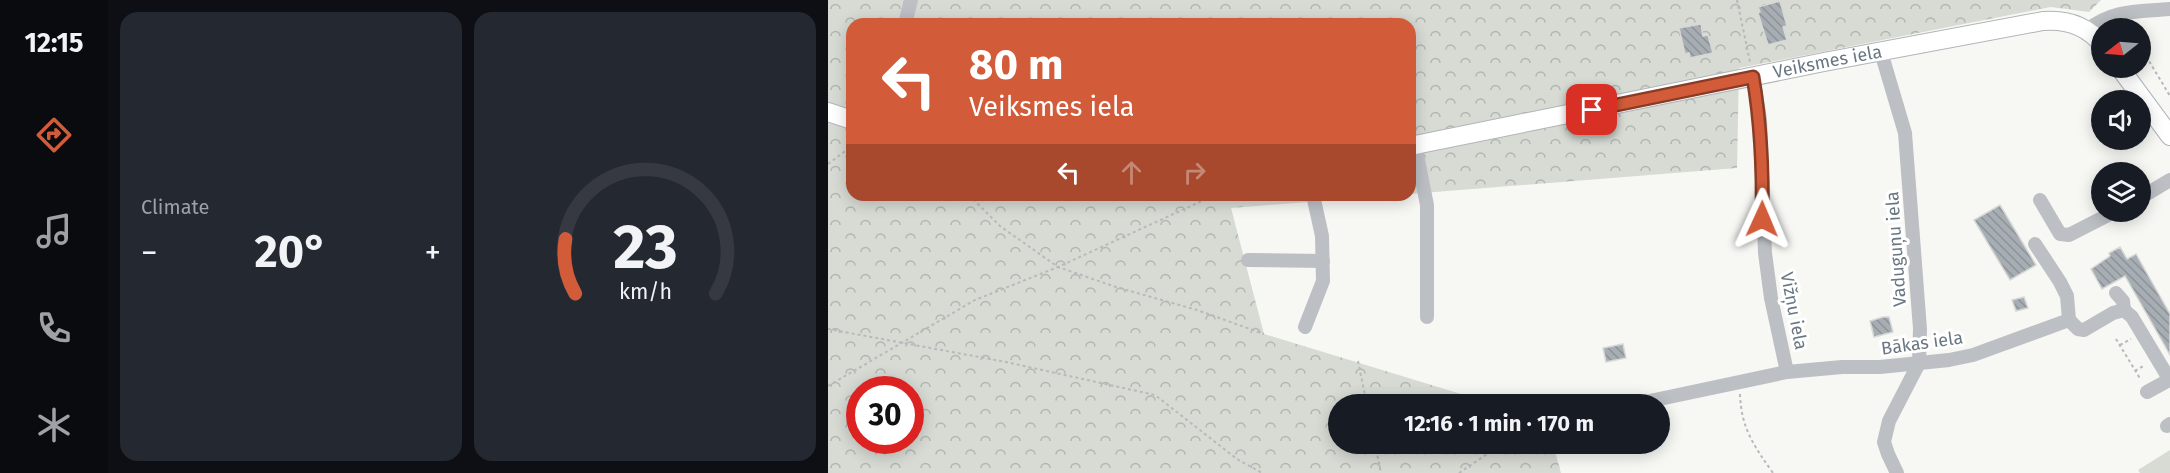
<!DOCTYPE html>
<meta charset="utf-8">
<style>
:root{--surface:#171b24;--page:#242831;--text:#f1f3f6;--muted:#9ea1a6;--line:#363941;--accent:#d25c39}
body{margin:0;font-family:"Fira Sans",sans-serif;background:var(--page);color:var(--text);height:100vh;display:flex;flex-direction:column;font-size:22px;white-space:nowrap}
*{box-sizing:border-box;margin:0}
p{font-size:20px;color:var(--muted)}
.icon{flex:none;width:33px;height:33px;fill:none;stroke:currentColor;stroke-width:2;stroke-linecap:round;stroke-linejoin:round}
.map{position:relative;flex:1;overflow:hidden}
.side{display:flex;flex-direction:column;gap:12px;padding:12px;background:#0d0f14;width:720px}
.side>*{flex:none}
.guide{position:absolute;left:18px;top:18px;width:570px;height:183px;border-radius:18px;box-shadow:0 3px 15px #0003;background:#d25c39;color:#fff;overflow:hidden}
.needle{width:39px;rotate:253deg}
.fabs{position:absolute;left:1263px;top:18px;display:grid;gap:12px}
.fabs a{display:grid;place-items:center;width:60px;height:60px;border-radius:50%;background:var(--surface);box-shadow:0 3px 15px #0003;font-size:30px}
.speed{position:absolute;left:18px;top:376px;display:flex;gap:12px;font-size:30px;font-weight:700;text-align:center}
.speed>*{display:grid;place-content:center;width:78px;height:78px;border-radius:50%;background:var(--surface);box-shadow:0 3px 15px #0003;line-height:1}
.speed .limit{border:9px solid #d22;background:#fff;color:#111}
.pin{position:absolute;display:grid;place-items:center;width:51px;height:51px;color:#fff;margin:-26px;border-radius:12px;box-shadow:0 3px 9px #0006}
.me{position:absolute;width:66px;margin:-33px;rotate:1deg;stroke-linejoin:round;filter:drop-shadow(0 0 4px #0008)}
.turn{display:flex;align-items:center;gap:21px;height:126px;padding:0 24px;font-size:27px}
.turn .icon{width:78px;height:78px;stroke-width:2.5}
.turn b{display:block;font-size:42px;line-height:51px}
.lanes{display:flex;align-items:center;height:57px;padding:0 24px;background:#0003;justify-content:center;gap:30px;direction:ltr}
.lanes .off{opacity:.35}
.big{font-size:45px;font-weight:700;line-height:1.1}
.side .card{flex:1;display:flex;flex-direction:column;justify-content:center;gap:9px;min-width:0;padding:0 21px;border-radius:18px;background:var(--page)}
.side .dial{align-items:center;gap:0}
.dial svg{height:156px;overflow:visible;fill:none;stroke:var(--line);stroke-width:7;stroke-linecap:round;text-anchor:middle}
.dial text{fill:var(--text);stroke:none}
.heat{display:flex;justify-content:space-between;align-items:center;font-size:33px;direction:ltr}
.side .tiles{flex:1;display:grid;gap:12px;grid-template-columns:repeat(2,1fr)}
.trip{position:absolute;left:500px;top:394px;width:342px;height:60px;border-radius:30px;background:var(--surface);box-shadow:0 3px 15px #0003;font-weight:700;line-height:60px;text-align:center}
main{display:flex;flex:1;min-height:0}
.menu{display:flex;flex-direction:column;width:108px;justify-content:space-around;align-items:center;background:#090b0e;color:var(--muted)}
.menu .icon{width:42px;height:42px}
.menu .selected{color:var(--accent)}
.menu b{font-size:27px;color:var(--text)}
.map>svg:first-child{display:block}
</style>
<main>
<nav class="menu">
<b>12:15</b>
<svg class="icon selected" aria-label="directions" viewBox="0 0 24 24"><path d="M12 3l9 9-9 9-9-9zM9 14v-3h6M13 9l2 2-2 2"/></svg>
<svg class="icon" aria-label="music" viewBox="0 0 24 24"><path d="M9 18V5l10-2v13"/><circle cx="6" cy="18" r="3"/><circle cx="16" cy="16" r="3"/></svg>
<svg class="icon" aria-label="phone" viewBox="0 0 24 24"><path d="M5 4h4l2 5-3 2q2 4 5 5l2-3 5 2v4C11 20 4 13 5 4z"/></svg>
<svg class="icon" aria-label="climate" viewBox="0 0 24 24"><path d="M12 3v18M4 7l16 10M4 17L20 7"/></svg>
</nav>
<section class="side">
<div class="tiles">
<div class="card"><p>Climate</p>
<div class="heat"><a>−</a><b class="big">20°</b><a>+</a></div>
</div>
<div class="card dial"><svg viewBox="0 0 100 80">
<path d="M14 69A42 42 0 1 1 86 69"/>
<path d="M14 69A42 42 0 0 1 9 41" stroke="#d25c39"/>
<text x="50" y="56" font-size="32" font-weight="700">23</text>
<text x="50" y="72" font-size="11">km/h</text>
</svg></div>
</div>
</section>
<div class="map">
<svg width="1342" height="473" viewBox="0 0 1342 473">
<defs>
<pattern id="forest-crowns" width="20" height="18" patternUnits="userSpaceOnUse" patternTransform="scale(1.5)"><rect width="20" height="18" fill="#d7dbd4"/><path d="M2 6a3 3 0 1 1 6 0M12 15a3 3 0 1 1 6 0" fill="none" stroke="#b2b6b1"/></pattern>
<pattern id="building-back-hatch" width="6" height="6" patternUnits="userSpaceOnUse" patternTransform="scale(1.5)"><rect width="6" height="6" fill="#a7aeb3"/><path d="M-1 5l2 2M0 0l6 6M5-1l2 2" fill="none" stroke="#8c9297"/></pattern>
</defs>
<rect width="100%" height="100%" fill="#f7f7f4"/>
<!-- grass -->
<polygon fill="#d7dbd4" points="1342,450 1342,473 1312,473 1310,470"/>
<!-- forest -->
<path fill="url(#forest-crowns)" fill-rule="evenodd" d="M0 0H1273L1261 12 1223 7 911 68 909 168 582 194V24H24V195H571L403 208 436 334 669 405H510V444H725L733 473H0ZM32 390H82V441H32Z"/>
<!-- building -->
<g fill="url(#building-back-hatch)" stroke="#d8d8d7" stroke-width="1.5">
<polygon points="952,1 959,26 955,27 959,40 940,45 930,13 932,12 930,7"/>
<polygon points="873,24 875,36 880,35 885,53 862,58 861,53 857,54 851,28"/>
<polygon points="1172,205 1208,265 1182,280 1146,220"/>
<polygon points="1292,247 1299,259 1308,254 1342,314 1342,355 1297,276 1274,289 1263,269 1282,256 1281,253"/>
<polygon points="1196,297 1200,308 1188,311 1184,300"/>
<polygon points="1055,317 1061,317 1065,332 1046,337 1042,321"/>
<polygon points="795,344 798,358 778,362 775,348"/>
</g>
<g fill="none" stroke-linecap="round" stroke-linejoin="round">
<!-- major casing -->
<g stroke="#b0b5b8" stroke-width="20">
<g id="major">
<polyline points="1292,68 1342,136"/>
<polyline points="0,112 24,120"/>
<path id="s1" d="M582 146 996 62 1215 21C1238 19 1258 25 1274 44"/>
</g>
</g>
<!-- path -->
<g stroke="#b7babc" stroke-width="2" stroke-dasharray="3 3" stroke-linecap="butt">
<polyline points="909,0 922,62"/>
<polyline points="1312,46 1342,96"/>
<polyline points="0,164 24,146"/>
<polyline points="141,195 172,226 230,267 288,287 369,310 436,334"/>
<polyline points="0,329 178,362 327,395 409,459 434,473"/>
<polyline points="1288,339 1313,380"/>
<polyline points="1292,345 1303,339"/>
<polyline points="530,361 539,405"/>
<polyline points="1307,371 1317,365"/>
<polyline points="0,386 147,300 230,267 387,195"/>
<path d="M912 394C913 428 926 446 945 473"/>
<polyline points="547,444 553,473"/>
<polyline points="631,473 674,444"/>
</g>
<!-- minor -->
<g stroke="#bcc0c4" stroke-width="14">
<polyline points="77,24 83,0"/>
<path d="M1259 30C1286 9 1309 12 1342 9"/>
<polyline points="1053,52 1077,133 1092,329 1091,363 1061,421 1056,442 1060,454 1069,473"/>
<polyline points="925,77 932,119 937,253 943,298 959,372"/>
<polyline points="587,145 599,205 599,317"/>
<polyline points="1312,198 1342,180"/>
<polyline points="1212,200 1232,234 1241,235 1286,212"/>
<polyline points="1207,244 1232,282 1239,296 1241,320"/>
<polyline points="420,260 495,261"/>
<polyline points="1288,293 1295,301 1296,310"/>
<polyline points="477,327 495,281 494,236 485,195"/>
<polyline points="1319,392 1341,380"/>
<polyline points="803,405 959,372 1014,367 1052,367 1121,360 1145,355 1241,320 1250,329 1256,330 1285,313 1296,310 1304,317 1340,377 1342,376"/>
<polyline points="1339,426 1342,424"/>
</g>
<!-- major -->
<use href="#major" stroke="#fff" stroke-width="18"/>
</g>
<g fill="none" stroke-linecap="round" stroke-linejoin="round">
<!-- route casing -->
<g stroke="#883c25" stroke-width="15">
<path id="route" d="M764 110 925 77C933 124 935 171 934 219"/>
</g>
<!-- route -->
<use href="#route" stroke="#d25c39" stroke-width="10"/>
</g>
<g text-anchor="middle" stroke-width="6" stroke-linejoin="round" paint-order="stroke">
<!-- street labels -->
<g font-size="18" fill="#697782" stroke="#fff">
<text dy="6" stroke="none"><textPath href="#s1" startOffset="426">Veiksmes iela</textPath></text>
<text transform="translate(1068 249) rotate(-94)" y="6">Vaduguņu iela</text>
<text transform="translate(966 311) rotate(79)" y="6">Vižņu iela</text>
<text transform="translate(1094 343) rotate(-8)" y="6">Bākas iela</text>
</g>
</g>
</svg>
<div class="fabs">
<a><svg class="needle" viewBox="-14 -14 28 28"><path d="M0-13l5 13h-10z" fill="#e53935"/><path d="M0 13l5-13h-10z" fill="#9ea1a6"/></svg></a>
<a><svg class="icon" aria-label="sound" viewBox="0 0 24 24"><path d="M4 9h4l5-4v14l-5-4H4zM17 9q2 3 0 6"/></svg></a>
<a><svg class="icon" aria-label="layers" viewBox="0 0 24 24"><path d="M12 4l9 5-9 5-9-5zM3 14l9 5 9-5"/></svg></a>
</div>
<div class="speed"><div class="limit">30</div></div>
<div class="pin" style="left:764px;top:110px;background:#d93025"><svg class="icon" aria-label="arrive" viewBox="0 0 24 24"><path d="M6 21V4h12l-3 4 3 4H6"/></svg></div>
<svg class="me" style="left:934px;top:219px" viewBox="-20 -20 40 40"><path d="M0-17L14 15 0 8-14 15z" fill="#d25c39" stroke="#fff" stroke-width="4"/></svg>
<div class="trip">12:16 · 1 min · 170 m</div>
<div class="guide">
<div class="turn"><svg class="icon" aria-label="left" viewBox="0 0 24 24"><path d="M17 20v-9H6M10 6l-5 5 5 5"/></svg><div><b>80 m</b>Veiksmes iela</div></div>
<div class="lanes"><svg class="icon" aria-label="left" viewBox="0 0 24 24"><path d="M17 20v-9H6M10 6l-5 5 5 5"/></svg><svg class="icon off" aria-label="ahead" viewBox="0 0 24 24"><path d="M12 20V5M6 11l6-6 6 6"/></svg><svg class="icon off" aria-label="right" viewBox="0 0 24 24"><path d="M7 20v-9h11M14 6l5 5-5 5"/></svg></div>
</div>
</div>
</main>
